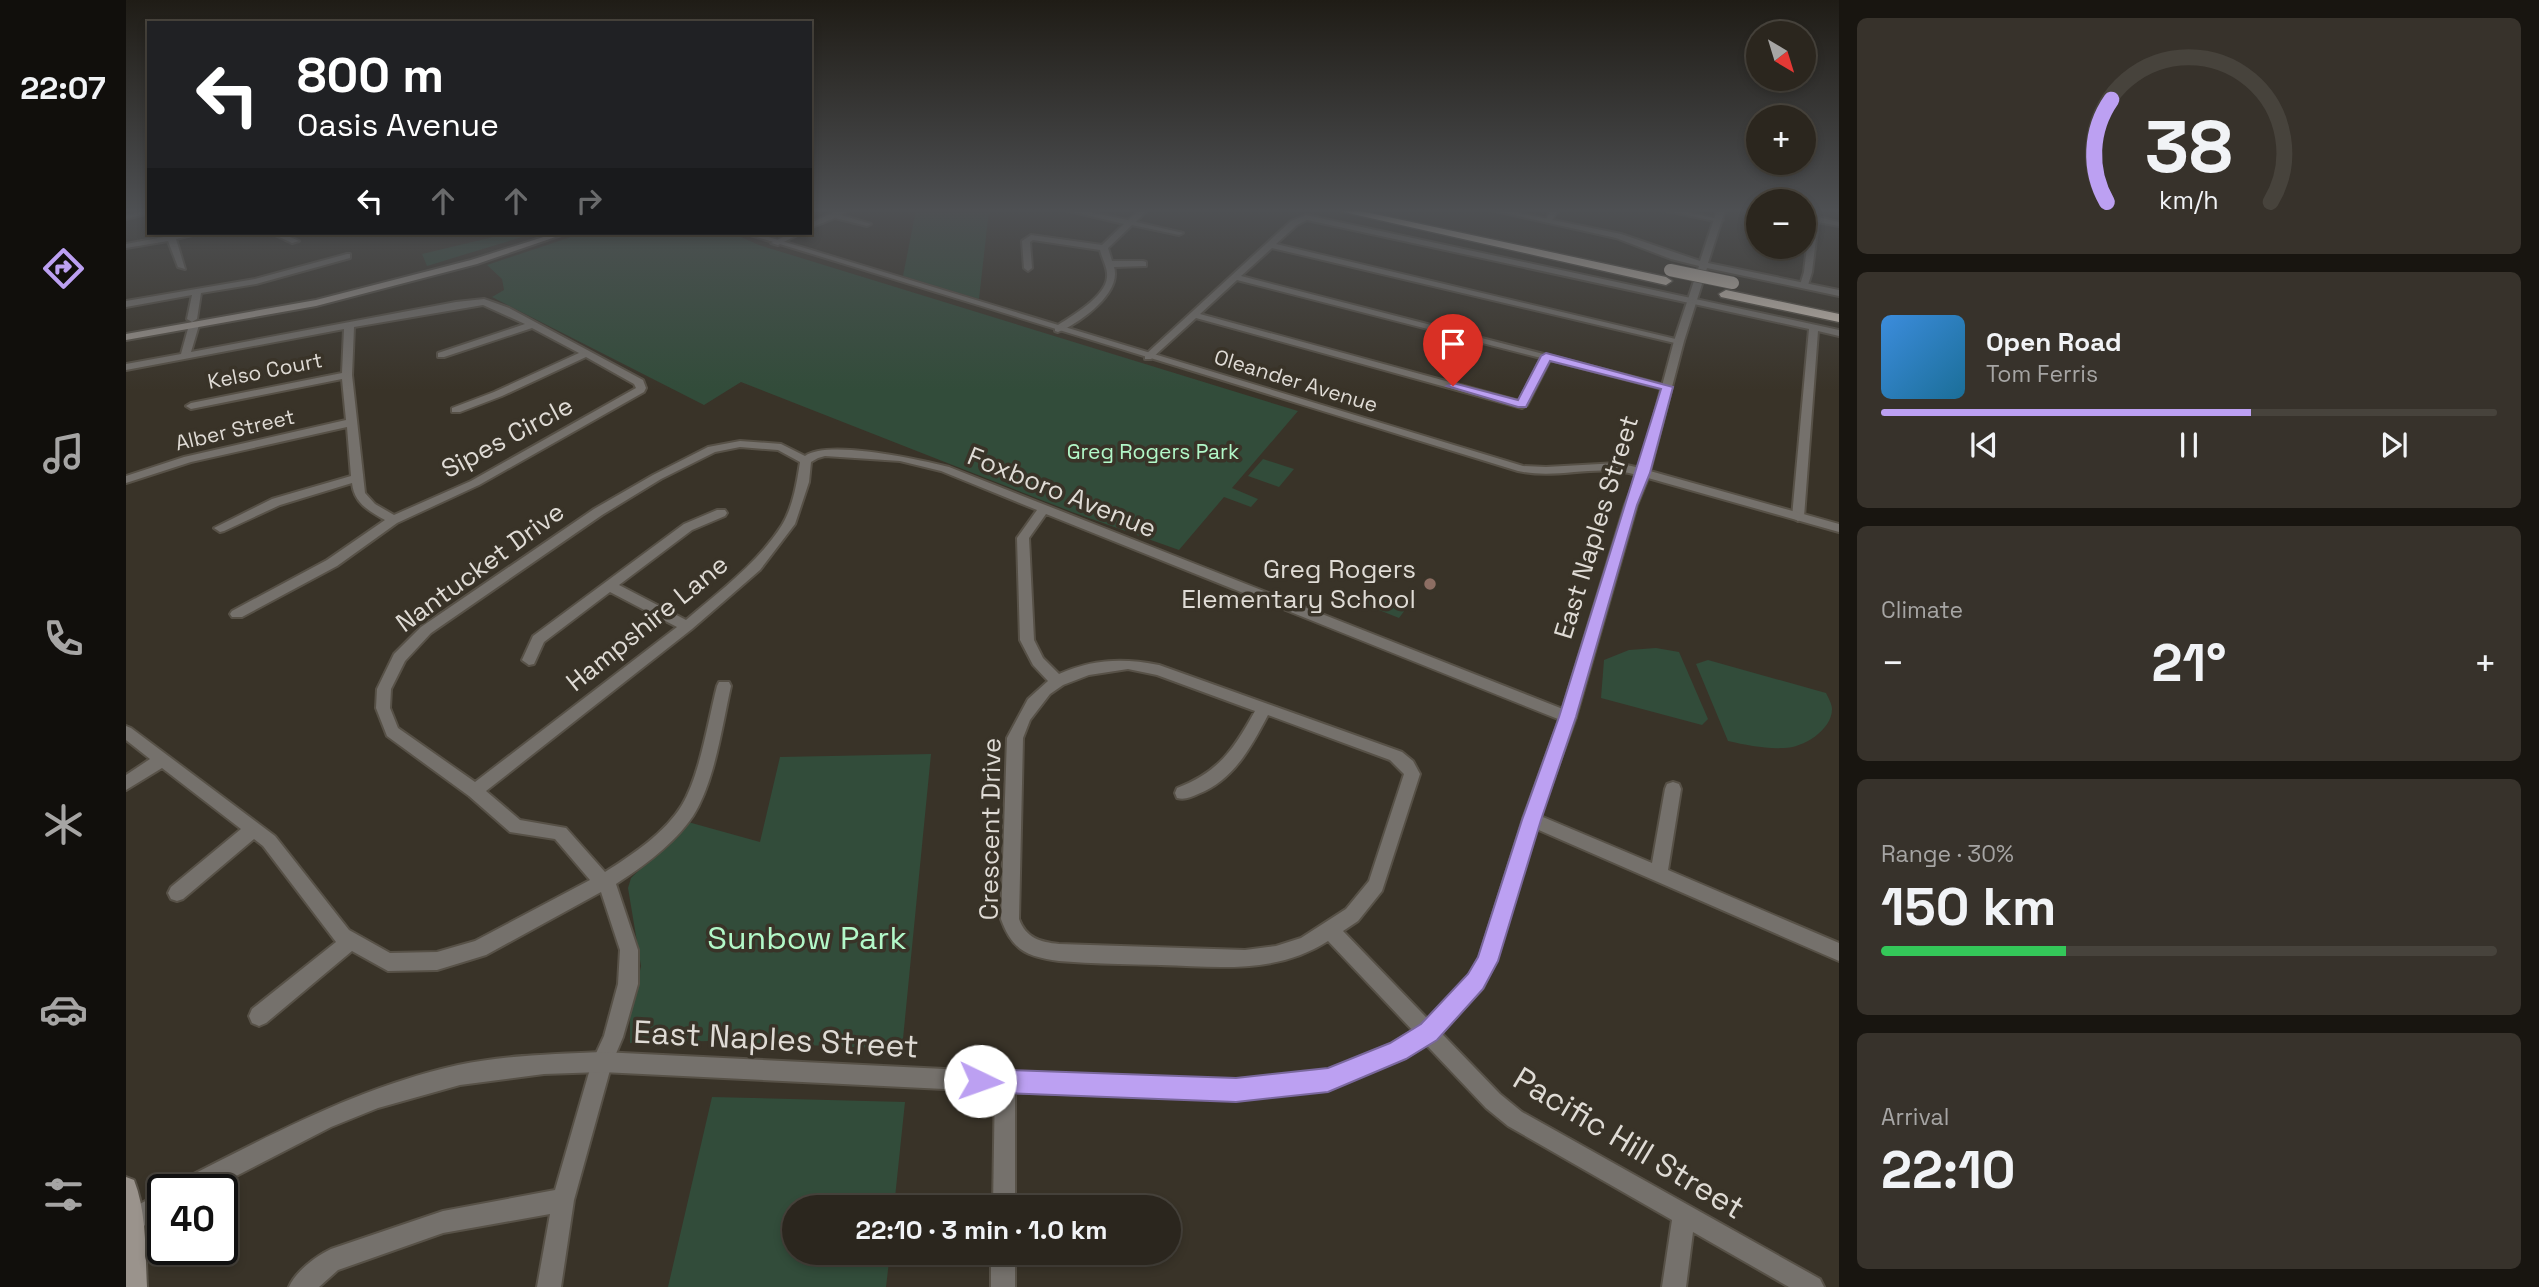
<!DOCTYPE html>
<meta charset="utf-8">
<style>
:root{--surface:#2b261e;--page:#37322b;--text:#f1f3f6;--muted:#a6a5a4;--line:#47433c;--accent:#bca0f2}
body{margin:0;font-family:"Space Grotesk",sans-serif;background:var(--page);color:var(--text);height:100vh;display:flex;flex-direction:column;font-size:26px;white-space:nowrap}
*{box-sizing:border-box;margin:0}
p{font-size:23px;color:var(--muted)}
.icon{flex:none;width:38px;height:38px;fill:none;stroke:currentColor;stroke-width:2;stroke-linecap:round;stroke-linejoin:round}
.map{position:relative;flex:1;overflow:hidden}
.panel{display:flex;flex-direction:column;gap:18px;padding:18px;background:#181510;width:700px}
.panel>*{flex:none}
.guide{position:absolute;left:21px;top:21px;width:665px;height:214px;border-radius:0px;box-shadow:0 4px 10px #0003,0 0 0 2px var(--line);background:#202124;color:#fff;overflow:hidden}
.needle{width:46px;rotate:142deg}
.buttons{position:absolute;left:1620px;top:21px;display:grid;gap:14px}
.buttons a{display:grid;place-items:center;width:70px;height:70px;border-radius:50%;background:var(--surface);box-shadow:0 4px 10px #0003,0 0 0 2px var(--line);font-size:35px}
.speed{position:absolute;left:21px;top:1174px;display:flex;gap:14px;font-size:35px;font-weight:700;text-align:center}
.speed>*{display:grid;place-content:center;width:91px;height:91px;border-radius:50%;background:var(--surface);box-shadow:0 4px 10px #0003,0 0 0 2px var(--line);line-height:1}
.speed .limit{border:4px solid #111;border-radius:10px;background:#fff;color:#111}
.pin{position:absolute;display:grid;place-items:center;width:60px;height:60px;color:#fff;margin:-72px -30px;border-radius:50% 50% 50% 0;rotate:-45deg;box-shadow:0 0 7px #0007}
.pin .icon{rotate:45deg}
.me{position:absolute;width:77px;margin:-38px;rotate:93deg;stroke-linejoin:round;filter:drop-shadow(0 0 5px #0008)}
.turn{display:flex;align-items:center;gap:24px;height:147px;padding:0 35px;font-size:32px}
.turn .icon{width:91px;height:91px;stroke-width:2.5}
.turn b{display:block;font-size:49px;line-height:60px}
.lanes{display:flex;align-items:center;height:66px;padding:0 35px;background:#0003;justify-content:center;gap:35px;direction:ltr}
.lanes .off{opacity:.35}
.big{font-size:52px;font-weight:700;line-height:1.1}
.panel .card{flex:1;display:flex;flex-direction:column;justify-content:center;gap:10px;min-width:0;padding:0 24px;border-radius:10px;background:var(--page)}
.panel .dial{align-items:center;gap:0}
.dial svg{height:182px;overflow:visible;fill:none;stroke:var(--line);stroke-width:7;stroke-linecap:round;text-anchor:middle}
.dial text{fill:var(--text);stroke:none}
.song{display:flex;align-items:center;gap:21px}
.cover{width:84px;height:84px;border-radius:10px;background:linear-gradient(135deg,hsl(210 70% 55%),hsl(200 70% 35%))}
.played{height:7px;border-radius:4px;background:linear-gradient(90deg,var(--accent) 60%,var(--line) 60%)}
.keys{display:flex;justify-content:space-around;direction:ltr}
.heat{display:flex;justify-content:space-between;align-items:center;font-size:38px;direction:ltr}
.charge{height:10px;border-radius:5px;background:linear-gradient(90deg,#34c759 30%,var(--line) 0)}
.trip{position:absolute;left:656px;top:1195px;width:399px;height:70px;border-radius:35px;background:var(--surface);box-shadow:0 4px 10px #0003,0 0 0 2px var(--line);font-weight:700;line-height:70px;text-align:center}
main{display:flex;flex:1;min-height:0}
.tab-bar{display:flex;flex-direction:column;width:126px;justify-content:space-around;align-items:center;background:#110f0c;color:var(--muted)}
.tab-bar .icon{width:49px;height:49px}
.tab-bar .on{color:var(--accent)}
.tab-bar b{font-size:32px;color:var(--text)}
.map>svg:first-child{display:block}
</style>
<main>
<nav class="tab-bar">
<b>22:07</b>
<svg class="icon on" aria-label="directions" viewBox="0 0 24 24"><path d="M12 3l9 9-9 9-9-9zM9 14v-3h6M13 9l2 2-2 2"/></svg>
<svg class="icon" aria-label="music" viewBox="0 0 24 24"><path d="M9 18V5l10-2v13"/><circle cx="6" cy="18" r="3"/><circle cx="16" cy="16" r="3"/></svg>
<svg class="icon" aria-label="phone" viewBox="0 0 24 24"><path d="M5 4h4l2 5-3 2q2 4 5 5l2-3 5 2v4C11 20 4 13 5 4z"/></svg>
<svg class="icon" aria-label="climate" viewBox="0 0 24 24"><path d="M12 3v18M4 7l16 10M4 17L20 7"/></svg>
<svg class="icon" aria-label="car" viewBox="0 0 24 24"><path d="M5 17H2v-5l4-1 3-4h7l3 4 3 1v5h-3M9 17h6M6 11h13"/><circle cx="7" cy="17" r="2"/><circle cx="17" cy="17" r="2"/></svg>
<svg class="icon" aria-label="filters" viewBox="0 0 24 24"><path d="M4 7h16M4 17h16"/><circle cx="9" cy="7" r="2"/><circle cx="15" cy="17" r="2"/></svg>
</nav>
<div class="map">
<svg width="1713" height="1287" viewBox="0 0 1713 1287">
<rect width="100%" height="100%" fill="#393328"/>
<!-- green -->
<g fill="#324c3a">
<polygon points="790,210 863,210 853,299 777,276"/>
<polygon points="384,233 409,233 301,266 296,254"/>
<polygon points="457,233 606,233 633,245 1172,411 1106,488 1132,499 1125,507 1098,497 1053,550 946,512 615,382 578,405 366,297 378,290 376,279 361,265"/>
<polygon points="1137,459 1168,469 1153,487 1122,476"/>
<polygon points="1247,593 1282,606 1273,618 1243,606 1241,604"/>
<polygon points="1530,648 1553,652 1582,719 1576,725 1475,698 1478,660 1503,650"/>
<path d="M1582 660 1700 693C1702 697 1706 704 1706 709 1706 730 1677 748 1658 748 1639 749 1620 745 1602 741L1570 664Z"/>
<polygon points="805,754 776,1049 583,1041 504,1043 504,1017 515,966 502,888 505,878 562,822 634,842 654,757"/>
<polygon points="586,1097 779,1102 768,1207 668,1208 668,1253 764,1253 760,1287 542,1287"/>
</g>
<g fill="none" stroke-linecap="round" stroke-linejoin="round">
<!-- minor casing -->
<g stroke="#575147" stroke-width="4">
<g id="minor">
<polygon points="23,210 23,213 0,219 0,215"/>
<polygon points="713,210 723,210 715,215 745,224 741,226 709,218 684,228 684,223"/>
<path d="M939 210H953L1002 220 1013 210H1021L1010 222 1057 233 1053 235 1006 225 982 248 986 261H1017L1020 262V266L988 267C996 293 954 323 932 332L929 331V327C944 317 980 297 981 277 982 268 976 259 974 250L907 240 904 242 906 268 902 271 898 268 896 241 905 235 976 245 998 224Z"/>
<polygon points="1424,210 1432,210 1425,222 1419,222"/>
<polygon points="1537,210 1552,210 1597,220 1593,222"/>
<polygon points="1685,210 1693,210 1692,217 1713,222 1713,226 1692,222 1686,272 1682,285 1678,288 1674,285 1678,272 1684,220 1678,219 1678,215 1685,216"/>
<path d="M1180 215 1713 330V336L1692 331 1678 517 1672 521 1666 517 1683 329 1181 220 1171 225 1150 244 1558 341 1553 344 1146 248 1115 276 1546 387 1541 390 1424 360 1401 405 1396 408 1070 318 1025 359H1019V355L1165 221ZM1111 280 1415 358 1393 401 1074 314Z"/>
<polygon points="59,233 74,233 50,239 59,269 52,267 42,241 0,248 0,244"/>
<polygon points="145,233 155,233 173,241 166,243"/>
<polygon points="665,233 675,233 652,245 645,243"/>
<polygon points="221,254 224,254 224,258 130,284 75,293 71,319 66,322 61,319 66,295 0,307 0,301 129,279"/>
<path d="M358 299 383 308 517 380 520 388 518 392 353 485 271 523 211 566 116 617H106L104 614 106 611 201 560 259 520C243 511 228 503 226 483L154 505 98 531 94 532 88 528 146 499 225 476 221 427 65 462 0 483V476L58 457 220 420 216 379 65 409 60 406 65 403 216 373 218 329 0 370V364L55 354 63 325 68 322 73 325 65 352 330 302ZM357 305 399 324 312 353V357H318L406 328 453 353 368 392 326 408V412H334L376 396 460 357 508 384 510 388 345 481 268 515 249 504 239 493 226 375 228 327Z"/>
<path d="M614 441 655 444 679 456C702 439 795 460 823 467L1447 713 1450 717 1447 721H1437L920 514 903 538 908 640 917 658 933 674C967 659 997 658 1033 665L1276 752 1287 761 1294 774 1256 891 1232 921 1217 931 1374 1094 1396 1112 1694 1279 1698 1287H1663L1567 1232 1560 1287H1536L1546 1220 1382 1126 1360 1108 1202 941C1151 974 1093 967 1035 965 1001 964 967 964 933 961 901 957 886 950 875 919L881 738 902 699 922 681 907 665 894 640 891 538 911 510 815 471 774 461 699 456 692 458 685 462 683 482 669 524 634 570 566 629 360 791 394 820 440 828 479 872C506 855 539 833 556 805 574 775 582 721 591 686L593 682H603L605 686C596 726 589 781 567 816 548 844 518 866 490 884L512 950V984L497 1037 486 1063 448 1200 435 1287H411L424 1214 317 1233 212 1270 193 1287H163C169 1272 190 1256 205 1249L317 1211 429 1190 466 1062 478 1036 492 984 494 950 475 892 360 955 311 970 262 971 226 951 140 1023 133 1026 126 1023 123 1016 126 1009 210 942 137 846 128 839 57 899 51 901 45 899 42 893 45 887 115 829 36 768 0 790V775L24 759 0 740V726L5 728 149 836 223 930 264 953 311 952 349 941 464 880 429 839 384 832 343 796 261 736 250 708 251 689 268 654 295 627 468 509 527 475 582 447ZM614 447 652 450 674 462C671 482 667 507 656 525 632 563 594 591 560 620L493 585 566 530 599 516 601 513 599 510H591L558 524 407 636 396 660 403 665 408 664 418 642 484 592 551 627 349 782 272 728 264 708 265 689 279 661 305 633 476 515 535 479 589 452ZM1002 669 1031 675 1129 711C1108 749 1093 772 1051 788L1049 793 1051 798C1059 800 1065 797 1072 794 1108 780 1125 747 1142 715L1264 760 1278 774 1243 881 1220 909 1175 938 1150 946 1119 950 933 944C914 942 900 938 893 919L897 738 904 720 924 694 937 685 963 675Z"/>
<polygon points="1547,782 1553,784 1555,789 1542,870 1713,943 1713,961 1399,824 1397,819 1399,814 1405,812 1526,863 1539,789 1541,784"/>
<polygon points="879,1072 886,1075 889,1082 889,1208 867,1208 869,1082 872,1075"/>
<rect x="865" y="1253" width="24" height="34"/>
</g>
</g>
<!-- tertiary casing -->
<g stroke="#575147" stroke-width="4">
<g id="tertiary">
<path d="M1365 210H1379L1495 234 1574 261 1591 210H1599L1582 263 1713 290V296L1581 268 1558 341 1524 471 1713 524V532L1522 478 1511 505 1450 717 1413 819 1370 961 1357 988 1310 1039 1279 1058 1202 1090 1110 1100 879 1092 476 1072 418 1074 334 1085 252 1108 205 1127 83 1190H49L52 1182C145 1135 230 1088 332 1065 379 1055 429 1054 476 1052L879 1072 1110 1080 1202 1070 1265 1044 1296 1025 1343 976 1353 958 1397 819 1434 717 1499 505 1511 475C1468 463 1434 480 1392 471L618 233H629L1397 466 1420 467 1492 463 1514 468 1548 341 1573 266 1545 259 1490 238Z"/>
<polygon points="37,1192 37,1216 0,1235 0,1211"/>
</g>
</g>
<!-- secondary casing -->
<g stroke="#575147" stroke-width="4">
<g id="secondary">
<polygon points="430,233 441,233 351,264 190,306 0,340 0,334 190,300 345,260"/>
<path d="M0 1177 8 1180C21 1213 19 1252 21 1287H0Z"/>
</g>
</g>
<!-- motorway casing -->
<g stroke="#575147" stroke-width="3">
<g id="motorway">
<polygon points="1209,210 1230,210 1540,277 1546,281 1540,285"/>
<polygon points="1600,290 1713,314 1713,322 1595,297 1593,294"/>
</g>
</g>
<!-- minor -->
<use href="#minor" fill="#75716c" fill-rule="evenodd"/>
<!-- tertiary -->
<use href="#tertiary" fill="#75716c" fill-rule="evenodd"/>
<!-- secondary -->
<use href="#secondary" fill="#9a938c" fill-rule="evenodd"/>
<!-- motorway -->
<use href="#motorway" fill="#d0c5b9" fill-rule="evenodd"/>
<!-- motorway-bridge casing -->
<g stroke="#575147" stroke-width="14" stroke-linecap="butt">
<polyline id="motorway-bridge" points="1544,270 1607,283"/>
</g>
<!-- motorway-bridge -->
<use href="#motorway-bridge" stroke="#d0c5b9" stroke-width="12"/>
</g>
<!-- sky -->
<linearGradient id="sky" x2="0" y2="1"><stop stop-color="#1f1c16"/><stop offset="0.54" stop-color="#4e5053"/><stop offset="1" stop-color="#4e5053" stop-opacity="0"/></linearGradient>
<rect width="1713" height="390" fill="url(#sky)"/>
<!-- route -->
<polygon fill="#bca0f2" stroke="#7a689d" stroke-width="2" points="1420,353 1547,387 1524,473 1511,505 1450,717 1415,820 1372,961 1357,989 1311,1040 1280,1059 1202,1092 1110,1102 854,1092 846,1089 842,1081 846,1073 854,1069 1110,1078 1202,1068 1264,1043 1295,1024 1342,974 1352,957 1396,820 1433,717 1535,389 1424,361 1400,407 1392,407 1321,386 1327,383 1392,400 1415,356"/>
<!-- markers -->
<circle fill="#8d6e63" stroke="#393328" stroke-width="2.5" cx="1304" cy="584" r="7"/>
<g text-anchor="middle" stroke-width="7" stroke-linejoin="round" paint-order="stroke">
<!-- far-street labels -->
<g font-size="21" fill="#dfdbd5" stroke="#393328">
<text transform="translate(139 371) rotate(-11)" y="7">Kelso Court</text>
<text transform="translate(1170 381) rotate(17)" y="7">Oleander Avenue</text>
<text transform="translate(109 430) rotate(-13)" y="7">Alber Street</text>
</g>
<!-- far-park labels -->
<g font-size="21" fill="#b2f8c8" stroke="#393328">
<text x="1027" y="459">Greg Rogers Park</text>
</g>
<!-- street labels -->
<g font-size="26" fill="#dfdbd5" stroke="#393328">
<text transform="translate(381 437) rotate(-28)" y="9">Sipes Circle</text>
<text transform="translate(936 492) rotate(22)" y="9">Foxboro Avenue</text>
<text transform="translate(1470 527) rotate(-73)" y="9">East Naples Street</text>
<text transform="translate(354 567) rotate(-36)" y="9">Nantucket Drive</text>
<text transform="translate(521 623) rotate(-39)" y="9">Hampshire Lane</text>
<text transform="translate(864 829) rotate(-89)" y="9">Crescent Drive</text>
</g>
<!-- poi labels -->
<g font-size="26" fill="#dfdbd5" stroke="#393328" text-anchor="end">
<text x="1290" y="578">Greg Rogers<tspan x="1290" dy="30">Elementary School</tspan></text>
</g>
<!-- near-park labels -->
<g font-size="32" fill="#b2f8c8" stroke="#393328">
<text x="681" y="949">Sunbow Park</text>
</g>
<!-- near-street labels -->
<g font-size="32" fill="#dfdbd5" stroke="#393328">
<text transform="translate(650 1039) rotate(3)" y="11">East Naples Street</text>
<text transform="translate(1503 1143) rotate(31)" y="11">Pacific Hill Street</text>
</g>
</g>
</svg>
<div class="buttons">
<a><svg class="needle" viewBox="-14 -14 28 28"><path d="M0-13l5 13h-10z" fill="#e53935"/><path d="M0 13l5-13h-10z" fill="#a6a5a4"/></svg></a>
<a>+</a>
<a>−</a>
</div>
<div class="speed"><div class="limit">40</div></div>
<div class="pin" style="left:1327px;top:386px;background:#d93025"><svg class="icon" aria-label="arrive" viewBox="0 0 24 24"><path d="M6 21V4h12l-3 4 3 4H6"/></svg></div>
<svg class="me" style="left:854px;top:1081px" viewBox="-20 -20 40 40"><circle r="19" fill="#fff"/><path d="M0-13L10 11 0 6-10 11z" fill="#bca0f2"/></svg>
<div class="trip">22:10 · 3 min · 1.0 km</div>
<div class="guide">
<div class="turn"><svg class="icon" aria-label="left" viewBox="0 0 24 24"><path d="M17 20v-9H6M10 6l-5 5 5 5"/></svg><div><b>800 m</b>Oasis Avenue</div></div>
<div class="lanes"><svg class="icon" aria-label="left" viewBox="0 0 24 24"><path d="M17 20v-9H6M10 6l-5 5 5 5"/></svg><svg class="icon off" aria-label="ahead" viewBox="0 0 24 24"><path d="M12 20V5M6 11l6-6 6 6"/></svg><svg class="icon off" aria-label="ahead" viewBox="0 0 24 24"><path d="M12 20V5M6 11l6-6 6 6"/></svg><svg class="icon off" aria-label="right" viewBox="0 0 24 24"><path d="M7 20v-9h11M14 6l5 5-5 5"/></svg></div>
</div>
</div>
<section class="panel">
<div class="card dial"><svg viewBox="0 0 100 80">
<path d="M14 69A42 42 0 1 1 86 69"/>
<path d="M14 69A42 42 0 0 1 16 24" stroke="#bca0f2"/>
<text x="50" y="56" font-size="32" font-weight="700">38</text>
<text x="50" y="72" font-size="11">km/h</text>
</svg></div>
<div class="card">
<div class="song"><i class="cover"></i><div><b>Open Road</b><p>Tom Ferris</p></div></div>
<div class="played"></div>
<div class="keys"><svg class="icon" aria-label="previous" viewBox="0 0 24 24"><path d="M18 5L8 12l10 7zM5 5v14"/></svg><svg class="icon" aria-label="pause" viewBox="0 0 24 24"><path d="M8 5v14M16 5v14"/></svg><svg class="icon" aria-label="next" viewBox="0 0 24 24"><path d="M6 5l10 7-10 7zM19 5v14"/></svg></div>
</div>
<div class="card"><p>Climate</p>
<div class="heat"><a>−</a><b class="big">21°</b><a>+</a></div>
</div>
<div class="card"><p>Range · 30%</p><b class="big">150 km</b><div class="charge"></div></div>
<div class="card"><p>Arrival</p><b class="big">22:10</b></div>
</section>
</main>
